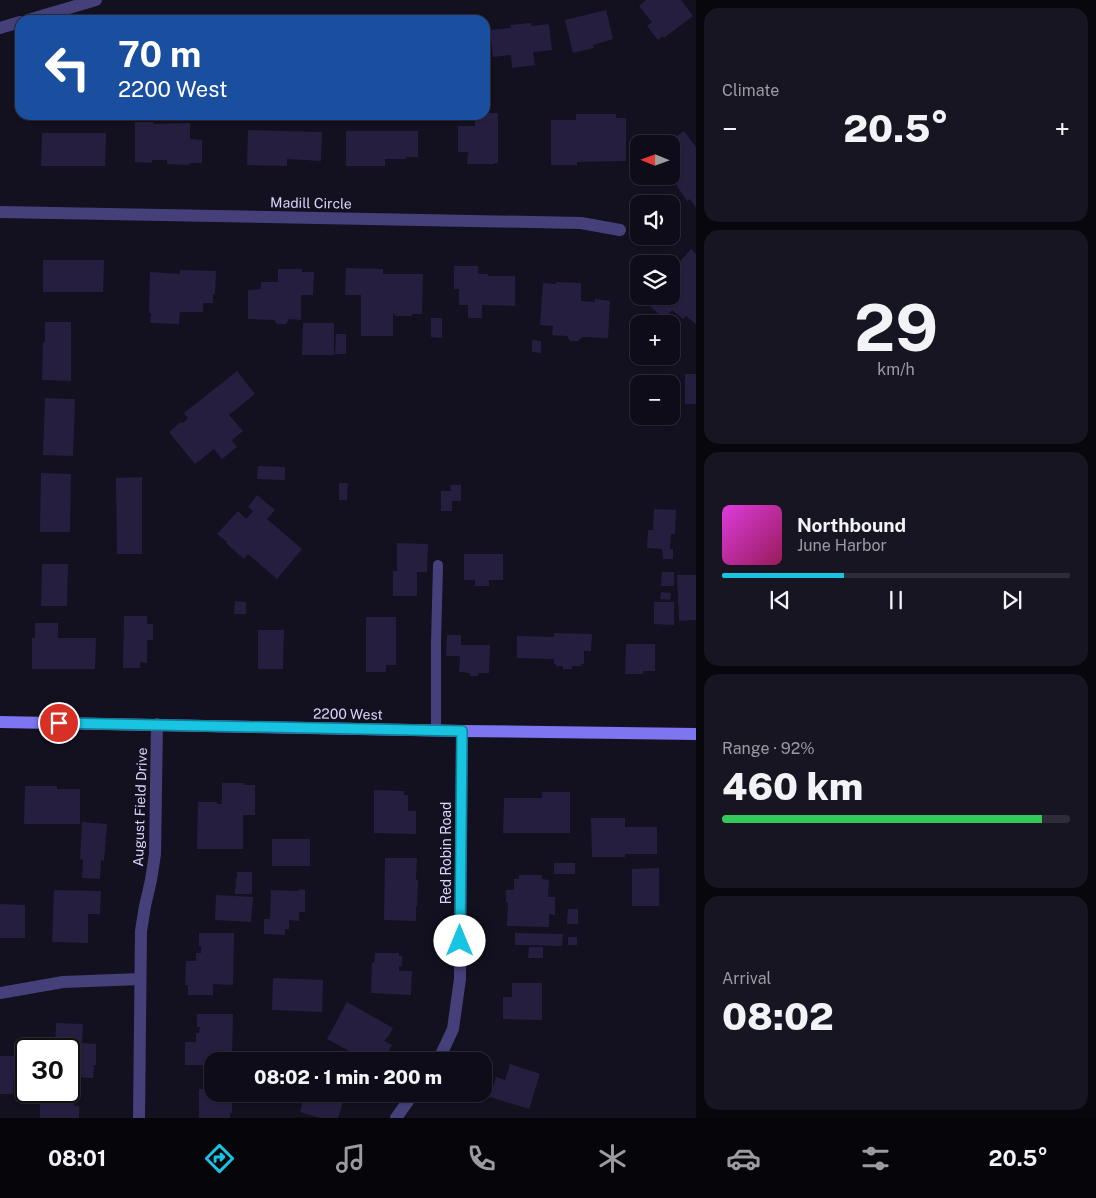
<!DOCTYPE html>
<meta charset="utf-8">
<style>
:root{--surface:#0e0c18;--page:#171521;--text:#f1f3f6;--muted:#9b9ba2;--line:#2e2c37;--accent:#18c4e2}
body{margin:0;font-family:"Public Sans",sans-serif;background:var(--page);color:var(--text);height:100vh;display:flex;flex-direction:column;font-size:19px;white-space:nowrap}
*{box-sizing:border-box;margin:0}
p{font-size:16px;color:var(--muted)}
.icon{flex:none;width:28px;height:28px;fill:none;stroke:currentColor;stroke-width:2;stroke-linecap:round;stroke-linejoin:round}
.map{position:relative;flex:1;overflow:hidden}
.details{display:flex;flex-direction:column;gap:8px;padding:8px;background:#08070d;width:400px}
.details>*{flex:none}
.hud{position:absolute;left:15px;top:15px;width:475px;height:105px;border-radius:15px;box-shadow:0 1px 4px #0004,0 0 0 1px var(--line);background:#1a4fa0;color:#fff;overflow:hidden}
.needle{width:32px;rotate:271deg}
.controls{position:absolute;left:630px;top:135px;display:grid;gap:10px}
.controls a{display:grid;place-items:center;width:50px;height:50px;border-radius:10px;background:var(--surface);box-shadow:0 1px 4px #0004,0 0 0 1px var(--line);font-size:25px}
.speed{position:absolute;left:15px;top:1038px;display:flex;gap:10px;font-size:25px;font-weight:700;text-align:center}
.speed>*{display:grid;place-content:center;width:65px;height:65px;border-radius:50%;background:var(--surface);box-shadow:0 1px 4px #0004,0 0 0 1px var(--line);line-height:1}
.speed .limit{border:2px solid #111;border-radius:8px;background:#fff;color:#111}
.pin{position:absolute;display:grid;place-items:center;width:42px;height:42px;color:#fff;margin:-21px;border:2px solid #fff;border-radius:50%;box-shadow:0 1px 5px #0007}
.me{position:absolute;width:55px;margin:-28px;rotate:0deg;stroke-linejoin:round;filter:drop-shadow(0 0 4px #0008)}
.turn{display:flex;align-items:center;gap:18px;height:105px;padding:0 20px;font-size:22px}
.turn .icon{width:65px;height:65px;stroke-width:2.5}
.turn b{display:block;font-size:35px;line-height:42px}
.big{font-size:38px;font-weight:800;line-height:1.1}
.details .widget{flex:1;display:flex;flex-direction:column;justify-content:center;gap:8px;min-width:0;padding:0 18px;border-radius:15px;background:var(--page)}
.details .dial{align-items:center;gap:0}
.dial b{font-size:65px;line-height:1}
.song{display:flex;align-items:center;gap:15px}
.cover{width:60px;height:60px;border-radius:8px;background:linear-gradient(135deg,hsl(300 70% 55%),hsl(330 70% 35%))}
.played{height:5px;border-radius:2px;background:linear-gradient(90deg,var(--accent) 35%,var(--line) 35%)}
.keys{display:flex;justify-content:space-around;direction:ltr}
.heat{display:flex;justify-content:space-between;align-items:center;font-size:28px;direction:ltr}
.charge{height:8px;border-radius:4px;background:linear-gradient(90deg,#34c759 92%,var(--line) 0)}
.trip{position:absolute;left:204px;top:1052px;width:288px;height:50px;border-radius:15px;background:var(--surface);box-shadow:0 1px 4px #0004,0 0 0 1px var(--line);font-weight:800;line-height:50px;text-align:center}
.tabs{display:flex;height:80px;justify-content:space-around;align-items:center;background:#06050a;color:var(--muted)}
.tabs .icon{width:35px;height:35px}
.tabs .selected{color:var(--accent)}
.tabs b{font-size:22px;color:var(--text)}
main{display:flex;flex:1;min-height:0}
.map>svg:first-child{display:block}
</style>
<main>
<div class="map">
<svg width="696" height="1118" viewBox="0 0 696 1118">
<rect width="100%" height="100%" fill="#131020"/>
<!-- building -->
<g fill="#261e3f">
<polygon points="646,0 681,0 693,16 664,38 663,36 658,40 647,26 652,22 639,6"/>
<polygon points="606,10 613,39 593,45 594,48 573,53 565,20"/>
<polygon points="531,23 531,26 549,24 552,50 533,52 535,65 512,68 511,55 493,57 490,30 511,28 510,25"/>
<polygon points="485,113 498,113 498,163 494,163 494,164 467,164 468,152 458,152 458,126 475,126 475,115 485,115"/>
<polygon points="576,114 616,114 616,118 626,118 626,161 577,162 577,165 551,165 551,120 576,120"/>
<polygon points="135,122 153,122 153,124 190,123 190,139 202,140 202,163 189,163 189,165 167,164 167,160 152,160 152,163 135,162"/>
<polygon points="248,130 322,132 321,161 287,159 287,166 247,165"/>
<polygon points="346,131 418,131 418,157 406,157 406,159 385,159 385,166 346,166"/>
<polygon points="684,131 696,147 696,208 690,199 687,201 675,183 677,182 675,180 671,183 666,176 671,176 671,144 666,144"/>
<polygon points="42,133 106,133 105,166 41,166"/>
<polygon points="691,249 696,254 696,324 686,316 683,319 672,310 664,319 646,302 651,296 671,296 671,272"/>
<polygon points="43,260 104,260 103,292 43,292"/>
<polygon points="454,266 478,266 478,274 488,274 488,276 515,276 515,306 482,305 482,318 468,318 468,305 459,305 459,289 454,289"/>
<polygon points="346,268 383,269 383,274 423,274 422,314 412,314 412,316 395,316 395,314 393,314 393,336 361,336 361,295 345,295"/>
<polygon points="278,269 302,269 302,272 314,272 313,295 301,295 301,320 289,319 286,324 277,324 274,320 248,319 248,290 261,289 261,282 278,282"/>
<polygon points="180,270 216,271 215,294 213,294 213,303 203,303 203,312 180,312 179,324 150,323 151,313 149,313 150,272 180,274"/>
<polygon points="556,282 581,283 581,301 595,302 595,299 610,301 608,338 582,337 578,341 570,341 567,336 552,335 553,326 540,325 543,283 556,284"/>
<polygon points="431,318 442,318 442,338 431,337"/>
<polygon points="45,322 71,322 71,381 42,380 43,342 45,342"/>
<polygon points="303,323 334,323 334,355 302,355"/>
<polygon points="336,334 346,334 346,354 335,354"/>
<polygon points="532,340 541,341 541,353 532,352"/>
<polygon points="237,371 255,394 229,415 243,431 232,440 237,447 222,459 214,449 195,464 169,432 181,422 183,423 188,418 184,413"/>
<rect x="685" y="374" width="11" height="30"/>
<polygon points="45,398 75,399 73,456 43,455"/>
<polygon points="258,466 285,467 285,480 257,479"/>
<polygon points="41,473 71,474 70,532 40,532"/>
<polygon points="142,477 142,554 117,554 116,478"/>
<polygon points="339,483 348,483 347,500 339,500"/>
<polygon points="450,485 461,485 461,501 452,501 452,511 441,511 441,491 451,491"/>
<polygon points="257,495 275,510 267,519 302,549 277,579 248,554 244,559 226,543 227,542 217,534 238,511 246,519 253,511 248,507"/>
<polygon points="654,509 676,510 675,534 671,534 670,549 673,549 673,559 663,559 662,549 647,548 648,530 653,530"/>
<polygon points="397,543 428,544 427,572 417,572 417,596 393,596 393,571 397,571"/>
<polygon points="464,554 503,554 503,580 489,580 489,586 475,586 475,580 464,580"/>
<polygon points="42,564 68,564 67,606 41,606"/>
<polygon points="662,572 674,572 674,586 661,586"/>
<polygon points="677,575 696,575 696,620 679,621"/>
<polygon points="661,592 671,593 670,600 660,599"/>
<polygon points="235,601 246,602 246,614 234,614"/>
<polygon points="654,602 674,602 674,625 654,624"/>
<polygon points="124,616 147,616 147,624 153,624 153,640 147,640 147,663 140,662 140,668 123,668"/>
<polygon points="366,617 396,617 396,665 386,665 386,672 366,672"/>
<polygon points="35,623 58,623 58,638 96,638 95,669 32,669 32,638 35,638"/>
<polygon points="258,630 284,630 283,669 258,669"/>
<polygon points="554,633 592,634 591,651 584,651 584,664 581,664 581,666 572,666 572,669 563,669 563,666 556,666 556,664 554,664 554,659 517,658 517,636 554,637"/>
<polygon points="447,635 461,635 461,645 490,645 489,673 478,673 478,676 470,676 470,673 459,672 460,656 446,656"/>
<polygon points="626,644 655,644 655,671 643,671 643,674 625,674"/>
<polygon points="222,783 244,783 244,785 255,785 255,815 243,815 243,849 197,849 198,802 217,802 217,804 222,804"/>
<polygon points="25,786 57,786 57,789 80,789 80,824 24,824"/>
<polygon points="374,790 404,791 404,795 408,795 408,811 416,811 416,834 374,833"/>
<polygon points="542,792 570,792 570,833 503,833 504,798 542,798"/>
<polygon points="591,818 625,818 625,827 657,827 657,854 625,854 625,857 592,857"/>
<polygon points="82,822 107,824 104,861 101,860 100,879 82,878 83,860 80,859"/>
<rect x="272" y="839" width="38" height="27"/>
<polygon points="385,858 417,858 416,880 418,880 417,906 416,906 416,921 384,920"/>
<rect x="554" y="863" width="21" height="11"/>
<polygon points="659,868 659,906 632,906 632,869"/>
<polygon points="237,872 252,872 252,894 235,894 236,878 237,878"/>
<polygon points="519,875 542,875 542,879 549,880 548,897 555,897 555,915 549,914 549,927 507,926 508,903 506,903 506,890 514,890 514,879 519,879"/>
<polygon points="299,889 305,890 305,912 299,912 299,921 289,920 289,929 285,929 285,935 264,934 264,919 270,919 271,890 299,891"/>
<polygon points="54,890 101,891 100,914 88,914 88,943 52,942"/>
<polygon points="216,895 253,897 251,922 215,920"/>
<polygon points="0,904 25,905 25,938 0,938"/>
<polygon points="568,909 578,909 578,924 567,924"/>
<polygon points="199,933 234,933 233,985 213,984 213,995 188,995 188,985 185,985 186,961 196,961 196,953 201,953 201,946 199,946"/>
<polygon points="515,933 563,934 562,946 515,945"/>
<rect x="568" y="937" width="9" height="8"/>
<polygon points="529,947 543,947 543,958 528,958"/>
<polygon points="375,953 399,953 399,956 402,956 402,966 399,966 399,971 412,971 411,995 371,993 372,963 374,963"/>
<polygon points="273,978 323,980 322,1012 272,1010"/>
<polygon points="512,983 542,983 542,1020 503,1019 503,997 512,997"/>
<polygon points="347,1002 393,1028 388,1037 387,1037 384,1041 392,1045 383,1061 368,1061 327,1039"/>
<polygon points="197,1014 233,1014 232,1061 212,1061 212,1065 185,1065 185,1042 196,1042 196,1033 199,1033 200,1027 197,1027"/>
<polygon points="56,1023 83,1024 82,1043 96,1044 96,1065 94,1065 93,1078 69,1077 69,1049 55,1049"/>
<polygon points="0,1056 15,1056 13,1094 0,1094"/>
<polygon points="510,1064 540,1074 529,1109 490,1097 496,1077 505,1080"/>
<polygon points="199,1089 212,1089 212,1094 232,1094 232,1113 230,1113 230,1118 199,1118"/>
<polygon points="305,1094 334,1094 332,1099 343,1102 338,1118 320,1118 300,1112"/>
<polygon points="40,1097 74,1097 74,1106 79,1106 79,1118 40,1118"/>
</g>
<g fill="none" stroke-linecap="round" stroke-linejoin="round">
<!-- lane -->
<polyline stroke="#45407a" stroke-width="10" points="436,731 436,643 438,565"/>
<!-- street -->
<g stroke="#45407a" stroke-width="12">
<polyline points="28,20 96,0"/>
<polyline points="0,28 20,22"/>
<polyline points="0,212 581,223 620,230"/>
<polyline points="0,993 63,982 140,979"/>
<polyline points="438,1061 453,1029 460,979 462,731"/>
<polyline points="139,1118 141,931 145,906 151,880 155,854 157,724"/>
<polyline points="396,1118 413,1094"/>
</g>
<!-- secondary -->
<polyline stroke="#7e75f0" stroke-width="12" points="0,722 462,731 696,734"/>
</g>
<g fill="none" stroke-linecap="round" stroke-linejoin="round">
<!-- route casing -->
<g stroke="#107f93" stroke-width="12">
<polyline id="route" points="59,723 462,731 460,941"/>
</g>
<!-- route -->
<use href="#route" stroke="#18c4e2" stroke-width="9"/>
</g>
<g text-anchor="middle" stroke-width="5" stroke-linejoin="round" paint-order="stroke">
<!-- street labels -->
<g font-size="14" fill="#dad4fa" stroke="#131020">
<text transform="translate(311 203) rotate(1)" y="5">Madill Circle</text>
<text transform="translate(348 714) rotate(1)" y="5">2200 West</text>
<text transform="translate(140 807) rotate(-88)" y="5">August Field Drive</text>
<text transform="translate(446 853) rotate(-90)" y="5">Red Robin Road</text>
</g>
</g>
</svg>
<div class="controls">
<a><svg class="needle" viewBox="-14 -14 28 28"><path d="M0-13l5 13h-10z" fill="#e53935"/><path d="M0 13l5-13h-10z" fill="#9b9ba2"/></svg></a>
<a><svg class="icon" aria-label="sound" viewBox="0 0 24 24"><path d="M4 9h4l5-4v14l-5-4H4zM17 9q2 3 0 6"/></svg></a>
<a><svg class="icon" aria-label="layers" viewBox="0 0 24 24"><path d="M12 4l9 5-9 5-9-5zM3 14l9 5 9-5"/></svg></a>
<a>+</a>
<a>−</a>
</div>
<div class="speed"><div class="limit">30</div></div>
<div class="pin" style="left:59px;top:723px;background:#d93025"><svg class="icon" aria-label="arrive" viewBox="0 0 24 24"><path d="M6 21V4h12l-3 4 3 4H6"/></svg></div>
<svg class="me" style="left:460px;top:941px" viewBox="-20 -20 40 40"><circle r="19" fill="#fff"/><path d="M0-13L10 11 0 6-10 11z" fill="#18c4e2"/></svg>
<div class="trip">08:02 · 1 min · 200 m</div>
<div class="hud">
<div class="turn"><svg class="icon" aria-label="left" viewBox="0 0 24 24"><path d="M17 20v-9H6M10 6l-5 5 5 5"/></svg><div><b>70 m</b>2200 West</div></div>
</div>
</div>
<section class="details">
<div class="widget"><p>Climate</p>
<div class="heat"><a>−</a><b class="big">20.5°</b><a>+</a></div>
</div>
<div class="widget dial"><b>29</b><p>km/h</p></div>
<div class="widget">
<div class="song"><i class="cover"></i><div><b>Northbound</b><p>June Harbor</p></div></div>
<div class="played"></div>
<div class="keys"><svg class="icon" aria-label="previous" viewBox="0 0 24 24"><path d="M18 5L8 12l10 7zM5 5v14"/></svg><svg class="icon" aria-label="pause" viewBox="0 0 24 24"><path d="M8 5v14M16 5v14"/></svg><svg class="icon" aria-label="next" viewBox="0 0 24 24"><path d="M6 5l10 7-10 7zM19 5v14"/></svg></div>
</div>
<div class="widget"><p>Range · 92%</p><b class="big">460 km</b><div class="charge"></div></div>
<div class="widget"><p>Arrival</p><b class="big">08:02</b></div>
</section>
</main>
<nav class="tabs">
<b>08:01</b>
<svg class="icon selected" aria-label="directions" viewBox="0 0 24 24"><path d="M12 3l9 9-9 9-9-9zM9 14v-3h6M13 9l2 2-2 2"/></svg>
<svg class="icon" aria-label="music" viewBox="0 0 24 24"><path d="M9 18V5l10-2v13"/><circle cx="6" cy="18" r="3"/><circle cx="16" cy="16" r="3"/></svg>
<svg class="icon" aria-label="phone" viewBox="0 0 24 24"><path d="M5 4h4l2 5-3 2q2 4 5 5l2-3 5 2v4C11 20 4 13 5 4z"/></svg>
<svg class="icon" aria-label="climate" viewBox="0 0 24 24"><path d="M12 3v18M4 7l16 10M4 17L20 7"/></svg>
<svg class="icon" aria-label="car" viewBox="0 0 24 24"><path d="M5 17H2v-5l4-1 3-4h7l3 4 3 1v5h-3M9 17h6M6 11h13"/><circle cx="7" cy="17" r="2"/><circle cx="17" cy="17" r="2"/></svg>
<svg class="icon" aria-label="filters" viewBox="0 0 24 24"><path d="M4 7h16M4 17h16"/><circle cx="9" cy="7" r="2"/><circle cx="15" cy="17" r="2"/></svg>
<b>20.5°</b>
</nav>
